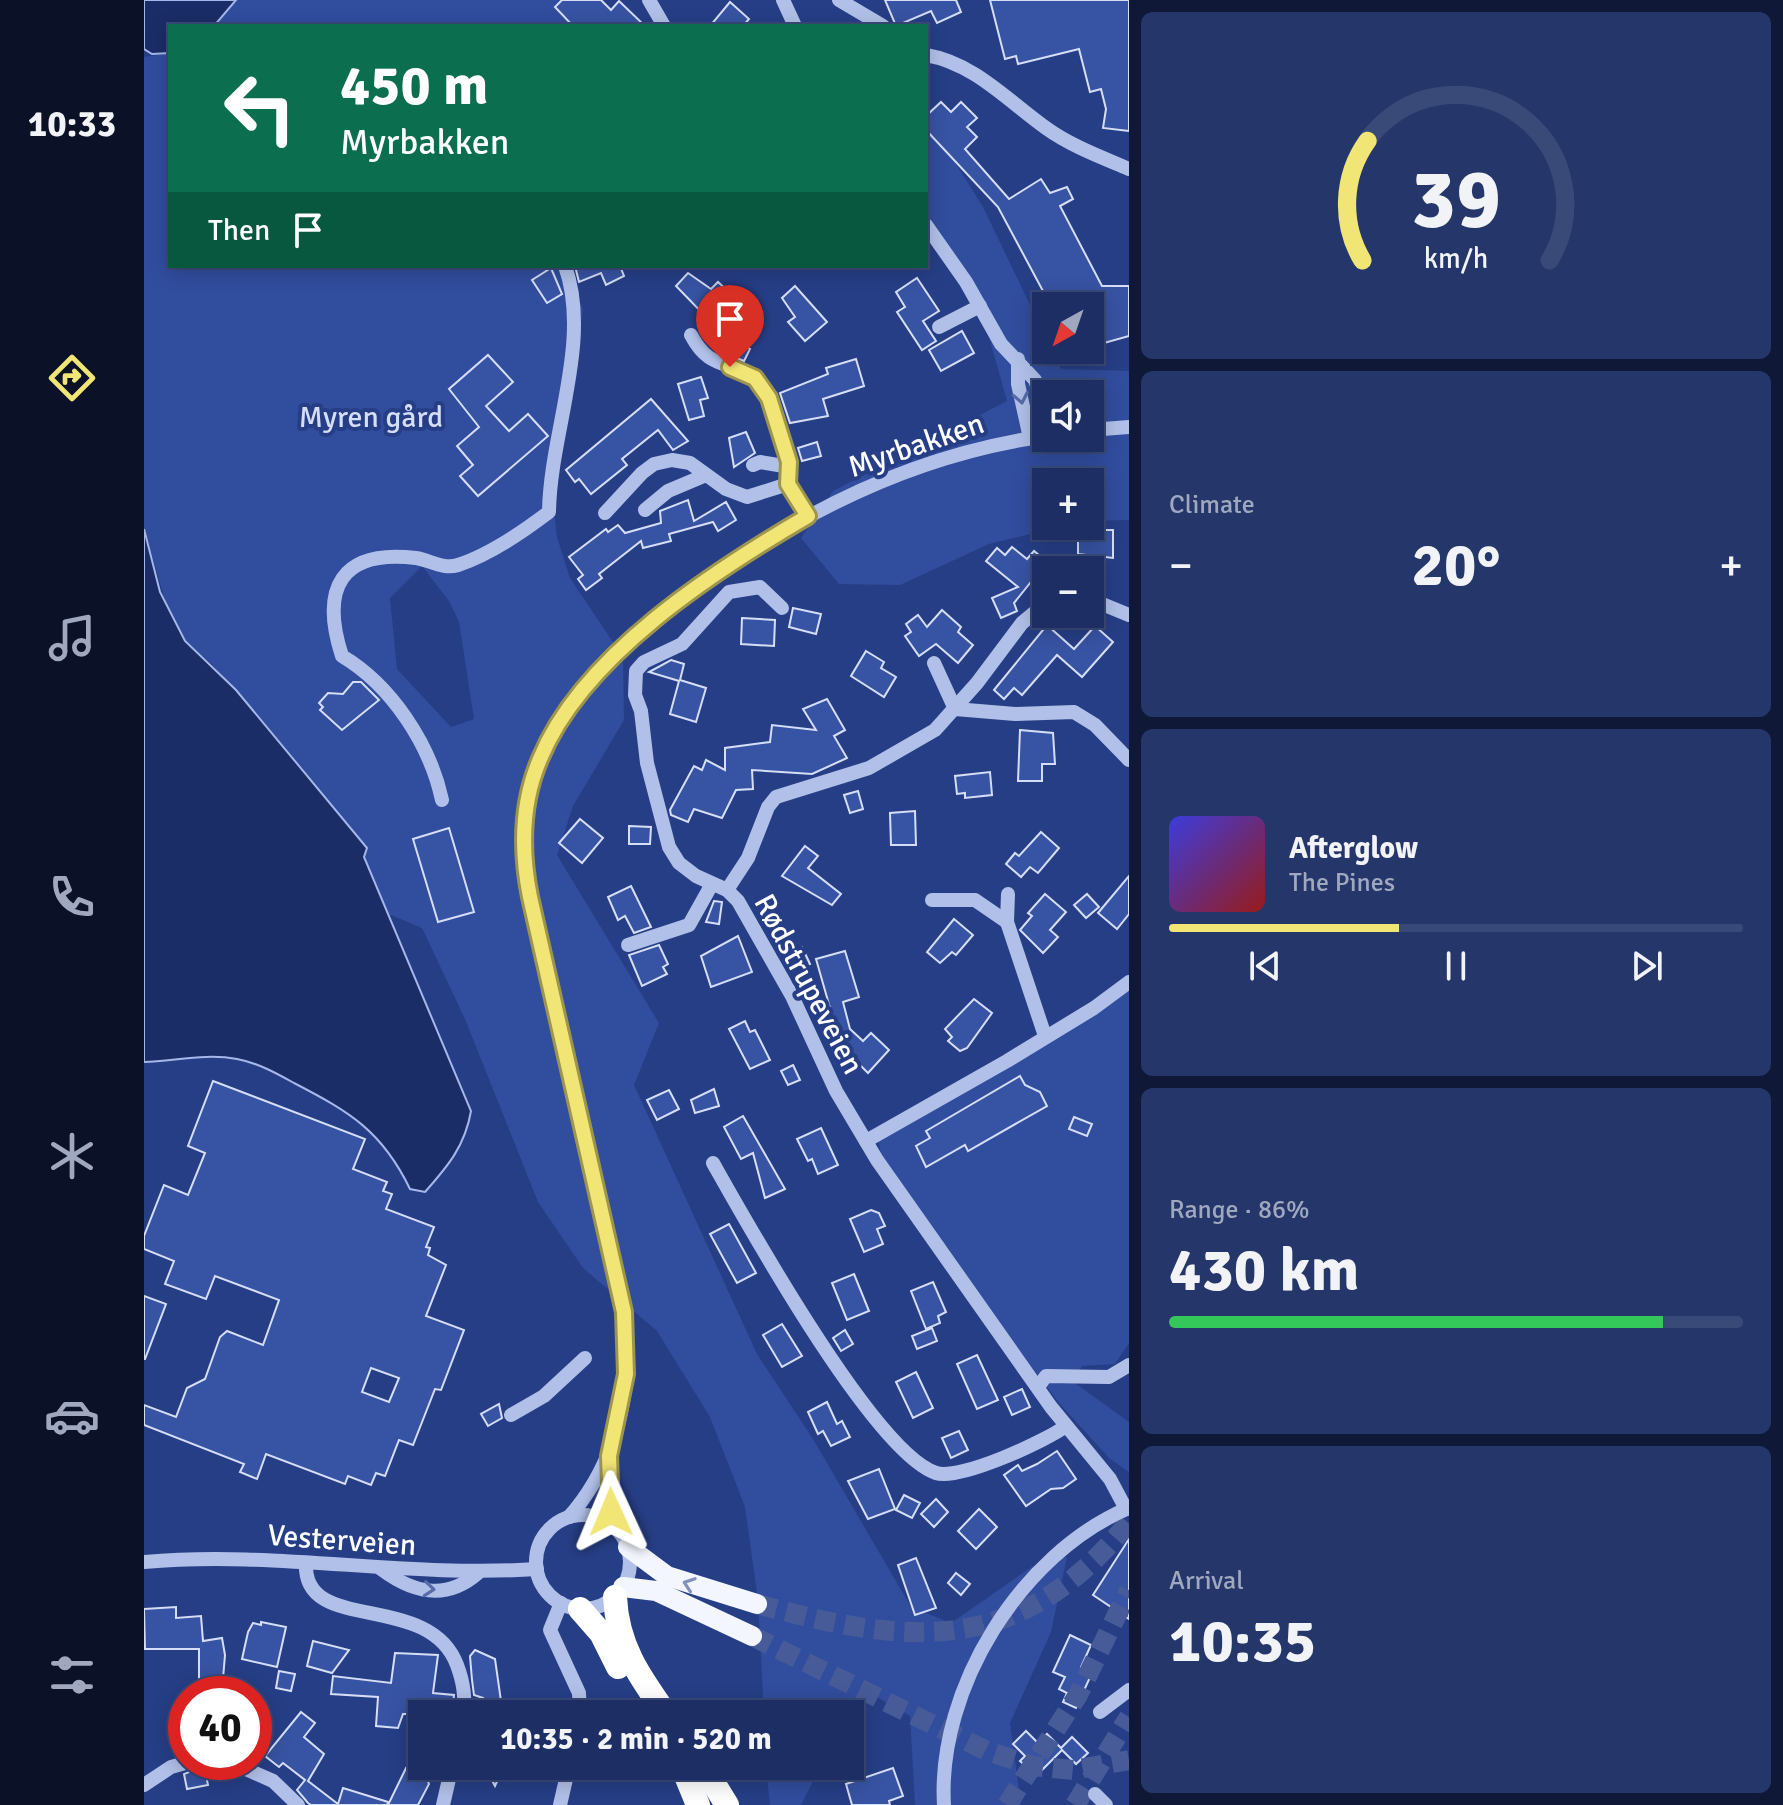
<!DOCTYPE html>
<meta charset="utf-8">
<style>
:root{--surface:#1c2e64;--page:#25366a;--text:#f1f3f6;--muted:#a0a8bf;--line:#3a4a78;--accent:#f1e576}
body{margin:0;font-family:Signika,sans-serif;background:var(--page);color:var(--text);height:100vh;display:flex;flex-direction:column;font-size:30px;white-space:nowrap}
*{box-sizing:border-box;margin:0}
p{font-size:26px;color:var(--muted)}
.icon{flex:none;width:44px;height:44px;fill:none;stroke:currentColor;stroke-width:2;stroke-linecap:round;stroke-linejoin:round}
.map{position:relative;flex:1;overflow:hidden}
.sheet{display:flex;flex-direction:column;gap:12px;padding:12px;background:#0f1937;width:654px}
.sheet>*{flex:none}
.banner{position:absolute;left:24px;top:24px;width:760px;height:244px;border-radius:0px;box-shadow:0 4px 20px #0003,0 0 0 2px var(--line);background:#0b6e4f;color:#fff;overflow:hidden}
.needle{width:52px;rotate:220deg}
.controls{position:absolute;left:888px;top:292px;display:grid;gap:16px}
.controls a{display:grid;place-items:center;width:72px;height:72px;border-radius:0px;background:var(--surface);box-shadow:0 4px 20px #0003,0 0 0 2px var(--line);font-size:40px}
.speed{position:absolute;left:24px;top:1676px;display:flex;gap:16px;font-size:40px;font-weight:700;text-align:center}
.speed>*{display:grid;place-content:center;width:104px;height:104px;border-radius:50%;background:var(--surface);box-shadow:0 4px 20px #0003,0 0 0 2px var(--line);line-height:1}
.speed .limit{border:12px solid #d22;background:#fff;color:#111}
.pin{position:absolute;display:grid;place-items:center;width:68px;height:68px;color:#fff;margin:-82px -34px;border-radius:50% 50% 50% 0;rotate:-45deg;box-shadow:0 0 8px #0007}
.pin .icon{rotate:45deg}
.me{position:absolute;width:88px;margin:-44px;rotate:359deg;stroke-linejoin:round;filter:drop-shadow(0 0 6px #0008)}
.turn{display:flex;align-items:center;gap:28px;height:168px;padding:0 40px;font-size:36px}
.turn .icon{width:104px;height:104px;stroke-width:2.5}
.turn b{display:block;font-size:56px;line-height:68px}
.then{display:flex;align-items:center;height:76px;padding:0 40px;background:#0003;gap:16px;font-size:30px}
.big{font-size:60px;font-weight:700;line-height:1.1}
.sheet .card{flex:1;display:flex;flex-direction:column;justify-content:center;gap:12px;min-width:0;padding:0 28px;border-radius:12px;background:var(--page)}
.sheet .dial{align-items:center;gap:0}
.dial svg{height:208px;overflow:visible;fill:none;stroke:var(--line);stroke-width:7;stroke-linecap:round;text-anchor:middle}
.dial text{fill:var(--text);stroke:none}
.song{display:flex;align-items:center;gap:24px}
.cover{width:96px;height:96px;border-radius:12px;background:linear-gradient(135deg,hsl(240 70% 55%),hsl(0 70% 35%))}
.played{height:8px;border-radius:4px;background:linear-gradient(90deg,var(--accent) 40%,var(--line) 40%)}
.keys{display:flex;justify-content:space-around;direction:ltr}
.heat{display:flex;justify-content:space-between;align-items:center;font-size:44px;direction:ltr}
.charge{height:12px;border-radius:6px;background:linear-gradient(90deg,#34c759 86%,var(--line) 0)}
.trip{position:absolute;left:264px;top:1700px;width:456px;height:80px;border-radius:0px;background:var(--surface);box-shadow:0 4px 20px #0003,0 0 0 2px var(--line);font-weight:700;line-height:80px;text-align:center}
main{display:flex;flex:1;min-height:0}
.tab-bar{display:flex;flex-direction:column;width:144px;justify-content:space-around;align-items:center;background:#0b1228;color:var(--muted)}
.tab-bar .icon{width:56px;height:56px}
.tab-bar .selected{color:var(--accent)}
.tab-bar b{font-size:36px;color:var(--text)}
.map>svg:first-child{display:block}
</style>
<main>
<nav class="tab-bar">
<b>10:33</b>
<svg class="icon selected" aria-label="directions" viewBox="0 0 24 24"><path d="M12 3l9 9-9 9-9-9zM9 14v-3h6M13 9l2 2-2 2"/></svg>
<svg class="icon" aria-label="music" viewBox="0 0 24 24"><path d="M9 18V5l10-2v13"/><circle cx="6" cy="18" r="3"/><circle cx="16" cy="16" r="3"/></svg>
<svg class="icon" aria-label="phone" viewBox="0 0 24 24"><path d="M5 4h4l2 5-3 2q2 4 5 5l2-3 5 2v4C11 20 4 13 5 4z"/></svg>
<svg class="icon" aria-label="climate" viewBox="0 0 24 24"><path d="M12 3v18M4 7l16 10M4 17L20 7"/></svg>
<svg class="icon" aria-label="car" viewBox="0 0 24 24"><path d="M5 17H2v-5l4-1 3-4h7l3 4 3 1v5h-3M9 17h6M6 11h13"/><circle cx="7" cy="17" r="2"/><circle cx="17" cy="17" r="2"/></svg>
<svg class="icon" aria-label="filters" viewBox="0 0 24 24"><path d="M4 7h16M4 17h16"/><circle cx="9" cy="7" r="2"/><circle cx="15" cy="17" r="2"/></svg>
</nav>
<div class="map">
<svg width="985" height="1805" viewBox="0 0 985 1805">
<rect width="100%" height="100%" fill="#263e86"/>
<!-- green -->
<g fill="#314d9e" fill-rule="evenodd">
<polygon points="92,0 418,0 434,26 70,26"/>
<path d="M26 53V266H422L439 310 408 495 413 537 426 578 479 657 480 720 429 806 413 855 515 1023 490 1085 613 1354 669 1439 767 1607 807 1623 889 1566 923 1557 907 1632 866 1723 877 1805H771L766 1716 726 1693 706 1723V1714H620L614 1600 601 1507 566 1417 513 1331 439 1268 394 1202 321 1019 278 928 242 913 220 857 68 664 41 641 25 614 0 528V57ZM278 566 305 601 315 622 330 719 307 727 253 669 246 598Z"/>
<path d="M782 116 839 207 902 338V350H908L917 369 985 371V520L946 521V482H902V526H920L845 544 756 585 695 584 657 538 689 491 863 401 843 330 782 226ZM902 394H946V438H902Z"/>
<polygon points="985,983 985,1343 971,1364 938,1366 928,1381 985,1422 985,1472 966,1459 915,1403 858,1328 804,1248 740,1171 733,1132"/>
<polygon points="622,1766 677,1766 657,1805 626,1805"/>
</g>
<!-- water -->
<g fill="#1b2d67" stroke="#a6b8e9" stroke-width="2">
<polygon points="0,0 92,0 70,26 26,26 26,53 8,54 0,49"/>
<path d="M0 529 16 592 41 641 92 690 223 848 220 857 327 1111C321 1146 304 1166 281 1192L266 1189C238 1131 206 1112 150 1083 132 1073 114 1063 93 1059 62 1053 31 1061 0 1062Z"/>
</g>
<!-- building -->
<g fill="#3753a3" stroke="#d5def6" stroke-width="2" fill-rule="evenodd">
<polygon points="418,0 457,0 467,10 475,1 501,26 429,26 411,7"/>
<polygon points="741,0 812,0 817,12 793,23 787,11 752,26"/>
<polygon points="846,0 985,0 985,131 959,128 962,109 957,89 946,92 935,49 874,64 872,56 861,59"/>
<polygon points="586,2 605,19 599,26 566,26"/>
<polygon points="797,102 807,112 817,102 833,118 823,127 833,137 821,149 865,199 897,179 906,193 923,187 929,199 916,206 958,286 985,286 985,336 946,347 946,306 907,306 854,207 782,130 782,116"/>
<polygon points="431,266 476,266 480,276 462,285 457,273 435,282"/>
<polygon points="407,268 418,294 403,303 388,280"/>
<polygon points="544,273 567,289 574,282 588,295 566,321 532,286"/>
<polygon points="773,278 795,311 779,321 792,341 778,350 753,312 761,307 752,292"/>
<polygon points="651,286 683,322 661,341 644,322 651,317 638,298"/>
<polygon points="818,331 830,353 797,371 785,350"/>
<polygon points="582,335 606,349 600,361 574,351"/>
<polygon points="344,355 369,382 342,406 365,431 384,414 404,436 334,496 316,476 329,465 313,446 335,427 305,389"/>
<polygon points="712,359 720,386 679,399 684,416 646,423 636,393 684,374 682,368"/>
<polygon points="557,377 564,398 556,400 560,416 545,420 534,384"/>
<polygon points="507,399 544,441 529,450 514,430 478,459 483,465 447,494 435,479 431,482 422,470"/>
<polygon points="602,432 611,453 590,467 585,438"/>
<polygon points="673,442 677,456 658,461 654,448"/>
<polygon points="544,500 550,521 582,502 592,520 574,531 569,522 525,534 527,541 499,548 497,541 455,574 458,578 442,590 434,579 439,575 425,557 462,529 464,532 474,525 481,533 517,523 516,511"/>
<polygon points="934,530 969,530 969,558 934,554"/>
<polygon points="868,547 883,559 890,551 903,562 870,603 873,611 857,618 848,598 874,587 842,561 853,548 861,555"/>
<polygon points="649,608 677,614 672,634 645,627"/>
<polygon points="798,610 817,627 814,632 829,645 814,663 792,644 775,656 761,636 767,632 762,624 774,615 783,627"/>
<polygon points="598,618 631,620 630,646 597,644"/>
<polygon points="903,625 930,649 951,626 969,642 938,677 913,655 878,695 870,688 860,699 850,690"/>
<polygon points="722,651 740,662 737,668 752,677 740,697 707,676"/>
<polygon points="527,660 540,664 536,680 562,688 552,722 526,714 535,681 505,672"/>
<polygon points="209,682 217,682 235,700 198,730 176,710 179,707 175,703 184,693 199,694"/>
<polygon points="683,699 701,730 690,736 703,758 668,774 608,770 609,789 592,790 578,818 550,809 544,822 527,815 526,810 550,766 558,770 562,760 581,770 581,748 626,742 628,725 672,730 659,709"/>
<polygon points="876,730 909,733 911,764 898,764 898,781 874,781"/>
<polygon points="846,772 848,795 821,798 821,793 813,794 811,776"/>
<polygon points="714,791 719,809 706,813 700,795"/>
<polygon points="771,811 772,845 747,845 746,813"/>
<polygon points="436,819 459,838 438,863 415,843"/>
<polygon points="485,826 507,827 506,844 485,844"/>
<polygon points="305,828 330,912 294,922 269,839"/>
<polygon points="897,832 915,848 894,873 886,867 877,877 862,864 871,853 875,856"/>
<polygon points="661,846 674,856 664,868 697,894 688,905 638,876"/>
<polygon points="985,876 985,914 973,929 954,913"/>
<polygon points="487,886 507,927 490,933 481,916 474,920 464,897"/>
<polygon points="901,894 922,912 906,930 914,937 899,953 876,930 888,916 884,913"/>
<polygon points="943,894 955,907 942,918 930,905"/>
<polygon points="570,901 578,902 575,924 562,922"/>
<polygon points="810,919 829,935 812,955 808,952 796,963 783,952"/>
<polygon points="594,936 608,972 567,987 557,956"/>
<polygon points="515,945 524,964 519,967 523,974 498,986 485,955"/>
<polygon points="658,947 666,964 649,971 642,954"/>
<polygon points="701,951 715,997 699,1002 706,1029 719,1041 727,1033 745,1050 724,1073 684,1033 678,1010 686,1008 672,959"/>
<polygon points="830,999 848,1013 823,1048 816,1051 804,1041 808,1037 801,1029"/>
<polygon points="601,1021 606,1032 611,1030 626,1060 606,1069 585,1029"/>
<polygon points="649,1065 656,1080 644,1085 637,1071"/>
<polygon points="876,1076 881,1085 896,1092 903,1106 824,1151 821,1145 782,1167 772,1146 786,1138 782,1131"/>
<path d="M69 1081 221 1139 209 1169 243 1182 239 1191 248 1194 242 1209 290 1227 282 1247 286 1248 284 1255 302 1265 282 1316 320 1330 297 1390 291 1389 269 1445 255 1440 241 1476 232 1473 227 1485 204 1476 201 1484 122 1454 113 1479 96 1472 100 1464 0 1425V1405L32 1417 43 1388 61 1379 76 1337 83 1331 119 1345 135 1300 71 1276 62 1299 21 1284 30 1261 0 1249V1236L20 1185 44 1195 61 1153 44 1146ZM227 1368 255 1378 245 1402 218 1392Z"/>
<polygon points="570,1089 575,1106 551,1113 547,1100"/>
<polygon points="525,1090 535,1109 513,1120 503,1100"/>
<polygon points="599,1116 641,1189 621,1198 609,1153 597,1159 580,1127"/>
<polygon points="930,1117 948,1124 943,1136 925,1129"/>
<polygon points="677,1128 694,1165 674,1174 668,1159 664,1161 653,1139"/>
<polygon points="727,1210 735,1213 741,1226 733,1229 739,1244 720,1252 706,1219"/>
<polygon points="585,1224 612,1273 593,1283 566,1234"/>
<polygon points="710,1274 725,1311 703,1320 688,1283"/>
<polygon points="789,1282 802,1312 794,1316 796,1323 782,1329 767,1291"/>
<polygon points="0,1296 22,1304 1,1359 0,1359"/>
<polygon points="638,1324 658,1356 638,1367 619,1335"/>
<polygon points="788,1328 793,1341 773,1349 768,1336"/>
<polygon points="701,1330 709,1344 697,1351 689,1338"/>
<polygon points="833,1355 854,1400 833,1409 813,1364"/>
<polygon points="772,1372 789,1408 769,1418 752,1382"/>
<polygon points="878,1389 886,1407 868,1415 860,1397"/>
<polygon points="683,1402 693,1424 698,1421 706,1437 687,1446 679,1431 674,1434 664,1412"/>
<polygon points="355,1404 358,1418 344,1426 337,1414"/>
<polygon points="815,1431 824,1450 807,1458 798,1438"/>
<polygon points="913,1451 932,1479 919,1488 907,1489 882,1506 860,1475 874,1465 878,1471 893,1464"/>
<polygon points="735,1469 751,1509 724,1519 704,1481"/>
<polygon points="760,1495 776,1503 768,1518 752,1510"/>
<polygon points="792,1499 804,1512 790,1527 777,1514"/>
<polygon points="835,1509 853,1527 832,1549 814,1531"/>
<polygon points="985,1539 985,1619 949,1595"/>
<polygon points="772,1558 792,1608 771,1615 754,1565"/>
<polygon points="812,1573 826,1584 817,1595 804,1583"/>
<polygon points="32,1607 32,1618 57,1616 59,1641 78,1638 81,1655 78,1690 55,1689 55,1649 1,1649 0,1609"/>
<polygon points="117,1622 142,1627 133,1667 98,1659 104,1632 109,1623 117,1625"/>
<polygon points="926,1635 947,1645 937,1667 948,1673 932,1708 919,1702 923,1693 915,1689 921,1677 909,1672"/>
<polygon points="169,1641 205,1650 188,1673 163,1666"/>
<polygon points="331,1650 351,1659 358,1708 336,1709 339,1698 330,1695 328,1680 326,1656"/>
<polygon points="251,1653 294,1655 289,1693 310,1695 308,1714 259,1714 254,1728 232,1726 234,1697 187,1694 189,1676 247,1683"/>
<polygon points="135,1671 151,1674 147,1691 132,1688"/>
<polygon points="157,1712 171,1723 160,1737 180,1754 164,1781 194,1804 199,1788 244,1802 243,1805 167,1805 164,1803 153,1790 161,1780 139,1763 135,1767 121,1756"/>
<polygon points="882,1731 894,1743 903,1734 917,1748 928,1737 944,1753 932,1764 918,1750 892,1776 876,1761 881,1756 869,1744"/>
<polygon points="60,1766 64,1785 43,1789 40,1774"/>
<polygon points="330,1766 373,1766 366,1781 355,1777 351,1786 343,1771"/>
<polygon points="262,1768 283,1779 285,1784 274,1805 244,1805"/>
<polygon points="749,1768 759,1796 745,1801 746,1805 708,1805 702,1784"/>
</g>
<g fill="none" stroke-linecap="round" stroke-linejoin="round">
<!-- major-tunnel -->
<g stroke="#475b98" stroke-width="20" stroke-dasharray="20 10" stroke-linecap="butt">
<path d="M613 1604C767 1646 875 1657 985 1522"/>
<polyline points="608,1636 843,1751 889,1766 929,1770 985,1760"/>
<polyline points="863,1805 934,1695 985,1590"/>
<polyline points="931,1805 985,1717"/>
</g>
<!-- minor -->
<g stroke="#b1c0e8" stroke-width="14">
<polyline points="505,0 520,26"/>
<polyline points="639,0 651,26"/>
<polyline points="695,0 739,26"/>
<path d="M782 55C830 63 864 101 902 128 927 146 957 157 985 169"/>
<polyline points="782,225 822,282 857,344 891,380 902,411"/>
<polyline points="795,327 836,306"/>
<path d="M547 335C566 371 584 359 612 379 629 391 650 464 644 484"/>
<polyline points="874,359 874,384 886,438"/>
<polyline points="946,430 985,427"/>
<polyline points="609,465 616,462 646,467"/>
<polyline points="501,510 524,491 562,475"/>
<polyline points="461,513 498,473 510,464 528,460 546,463 582,489 603,497 644,484 664,516"/>
<polyline points="946,599 985,615"/>
<polyline points="638,608 616,587 585,592 538,644 500,662 492,671 491,695 497,711 503,763 525,847 535,863 552,876 583,890 594,901 648,996 692,1091 733,1160 907,1407 966,1479 982,1509"/>
<polyline points="790,663 811,709 871,714 930,712 951,725 985,760"/>
<path d="M298 800C286 744 247 685 198 656 176 588 197 549 272 558 286 560 299 570 314 565 345 555 380 531 405 512 406 433 448 341 421 266"/>
<polyline points="583,890 604,858 624,807 632,797 725,768 791,730 833,683 878,623 902,603"/>
<polyline points="864,894 863,922 901,1036"/>
<polyline points="788,900 831,900 863,922"/>
<polyline points="484,945 545,925 568,884"/>
<polyline points="722,1141 863,1061 950,1008 985,982"/>
<path d="M569 1163C604 1225 730 1452 792 1473 815 1481 902 1441 922 1426"/>
<polyline points="894,1387 902,1376 965,1377 985,1365"/>
<polyline points="367,1415 400,1396 441,1358"/>
<polyline points="465,1457 466,1522"/>
<circle cx="439" cy="1562" r="47"/>
<path d="M425 1517C463 1474 482 1418 483 1360 484 1306 468 1252 456 1199 431 1090 403 981 381 872 379 833 381 794 396 758 418 706 460 665 503 629 618 531 752 457 902 436"/>
<path d="M0 1562C131 1550 261 1578 393 1569"/>
<path d="M162 1564C159 1635 285 1590 313 1665 319 1681 322 1698 319 1714"/>
<path d="M237 1569C269 1593 302 1601 334 1573"/>
<polyline points="417,1603 406,1630 435,1693 436,1714"/>
<polyline points="956,1712 985,1690"/>
<polyline points="86,1762 129,1781 154,1805"/>
<polyline points="0,1785 27,1767 45,1762"/>
<polyline points="951,1794 962,1805"/>
<polyline points="299,1805 308,1766"/>
<polyline points="416,1805 425,1766"/>
<path d="M800 1805C793 1689 877 1553 985 1508"/>
</g>
<!-- major -->
<g stroke="#f3f6fe" stroke-width="20">
<polyline points="484,1547 523,1576 613,1604"/>
<polyline points="479,1587 512,1591 608,1636"/>
</g>
<!-- highway -->
<g stroke="#fff" stroke-width="24">
<path d="M471 1597C473 1645 495 1676 522 1714"/>
<polyline points="436,1609 457,1633 474,1667"/>
<polyline points="538,1766 554,1805"/>
<polyline points="559,1766 583,1805"/>
</g>
</g>
<!-- one-way arrows -->
<defs><path id="oneway-chevron" d="M-2-3.5L2.5 0L-2 3.5" fill="none" stroke-width="1.6" stroke-linecap="round" stroke-linejoin="round" transform="scale(2)"/></defs>
<g stroke="#576ca8">
<use href="#oneway-chevron" transform="translate(877 398) rotate(79)"/>
<use href="#oneway-chevron" transform="translate(285 1589) rotate(5)"/>
</g>
<use stroke="#8291bc" href="#oneway-chevron" transform="translate(545 1584) rotate(-161)"/>
<g fill="none" stroke-linecap="round" stroke-linejoin="round">
<!-- route casing -->
<g stroke="#9d954d" stroke-width="20">
<path id="route" d="M467 1512 465 1456 482 1374 480 1312 386 897C377 852 377 803 396 759 438 656 570 571 664 516L644 484 645 462 625 398 611 378 586 367"/>
</g>
<!-- route -->
<use href="#route" stroke="#f1e576" stroke-width="14"/>
</g>
<g text-anchor="middle" stroke-width="8" stroke-linejoin="round" paint-order="stroke">
<!-- park labels -->
<g font-size="30" fill="#d5def6" stroke="#263e86">
<text x="227" y="427">Myren gård</text>
</g>
<!-- street labels -->
<g font-size="30" fill="#fff" stroke="#263e86">
<text transform="translate(772 445) rotate(-19)" y="10">Myrbakken</text>
<text transform="translate(665 984) rotate(62)" y="10">Rødstrupeveien</text>
<text transform="translate(198 1540) rotate(4)" y="10">Vesterveien</text>
</g>
</g>
</svg>
<div class="controls">
<a><svg class="needle" viewBox="-14 -14 28 28"><path d="M0-13l5 13h-10z" fill="#e53935"/><path d="M0 13l5-13h-10z" fill="#a0a8bf"/></svg></a>
<a><svg class="icon" aria-label="sound" viewBox="0 0 24 24"><path d="M4 9h4l5-4v14l-5-4H4zM17 9q2 3 0 6"/></svg></a>
<a>+</a>
<a>−</a>
</div>
<div class="speed"><div class="limit">40</div></div>
<div class="pin" style="left:586px;top:367px;background:#d93025"><svg class="icon" aria-label="arrive" viewBox="0 0 24 24"><path d="M6 21V4h12l-3 4 3 4H6"/></svg></div>
<svg class="me" style="left:467px;top:1512px" viewBox="-20 -20 40 40"><path d="M0-17L14 15 0 8-14 15z" fill="#f1e576" stroke="#fff" stroke-width="4"/></svg>
<div class="trip">10:35 · 2 min · 520 m</div>
<div class="banner">
<div class="turn"><svg class="icon" aria-label="left" viewBox="0 0 24 24"><path d="M17 20v-9H6M10 6l-5 5 5 5"/></svg><div><b>450 m</b>Myrbakken</div></div>
<div class="then">Then<svg class="icon" aria-label="arrive" viewBox="0 0 24 24"><path d="M6 21V4h12l-3 4 3 4H6"/></svg></div>
</div>
</div>
<section class="sheet">
<div class="card dial"><svg viewBox="0 0 100 80">
<path d="M14 69A42 42 0 1 1 86 69"/>
<path d="M14 69A42 42 0 0 1 16 23" stroke="#f1e576"/>
<text x="50" y="56" font-size="32" font-weight="700">39</text>
<text x="50" y="72" font-size="11">km/h</text>
</svg></div>
<div class="card"><p>Climate</p>
<div class="heat"><a>−</a><b class="big">20°</b><a>+</a></div>
</div>
<div class="card">
<div class="song"><i class="cover"></i><div><b>Afterglow</b><p>The Pines</p></div></div>
<div class="played"></div>
<div class="keys"><svg class="icon" aria-label="previous" viewBox="0 0 24 24"><path d="M18 5L8 12l10 7zM5 5v14"/></svg><svg class="icon" aria-label="pause" viewBox="0 0 24 24"><path d="M8 5v14M16 5v14"/></svg><svg class="icon" aria-label="next" viewBox="0 0 24 24"><path d="M6 5l10 7-10 7zM19 5v14"/></svg></div>
</div>
<div class="card"><p>Range · 86%</p><b class="big">430 km</b><div class="charge"></div></div>
<div class="card"><p>Arrival</p><b class="big">10:35</b></div>
</section>
</main>
